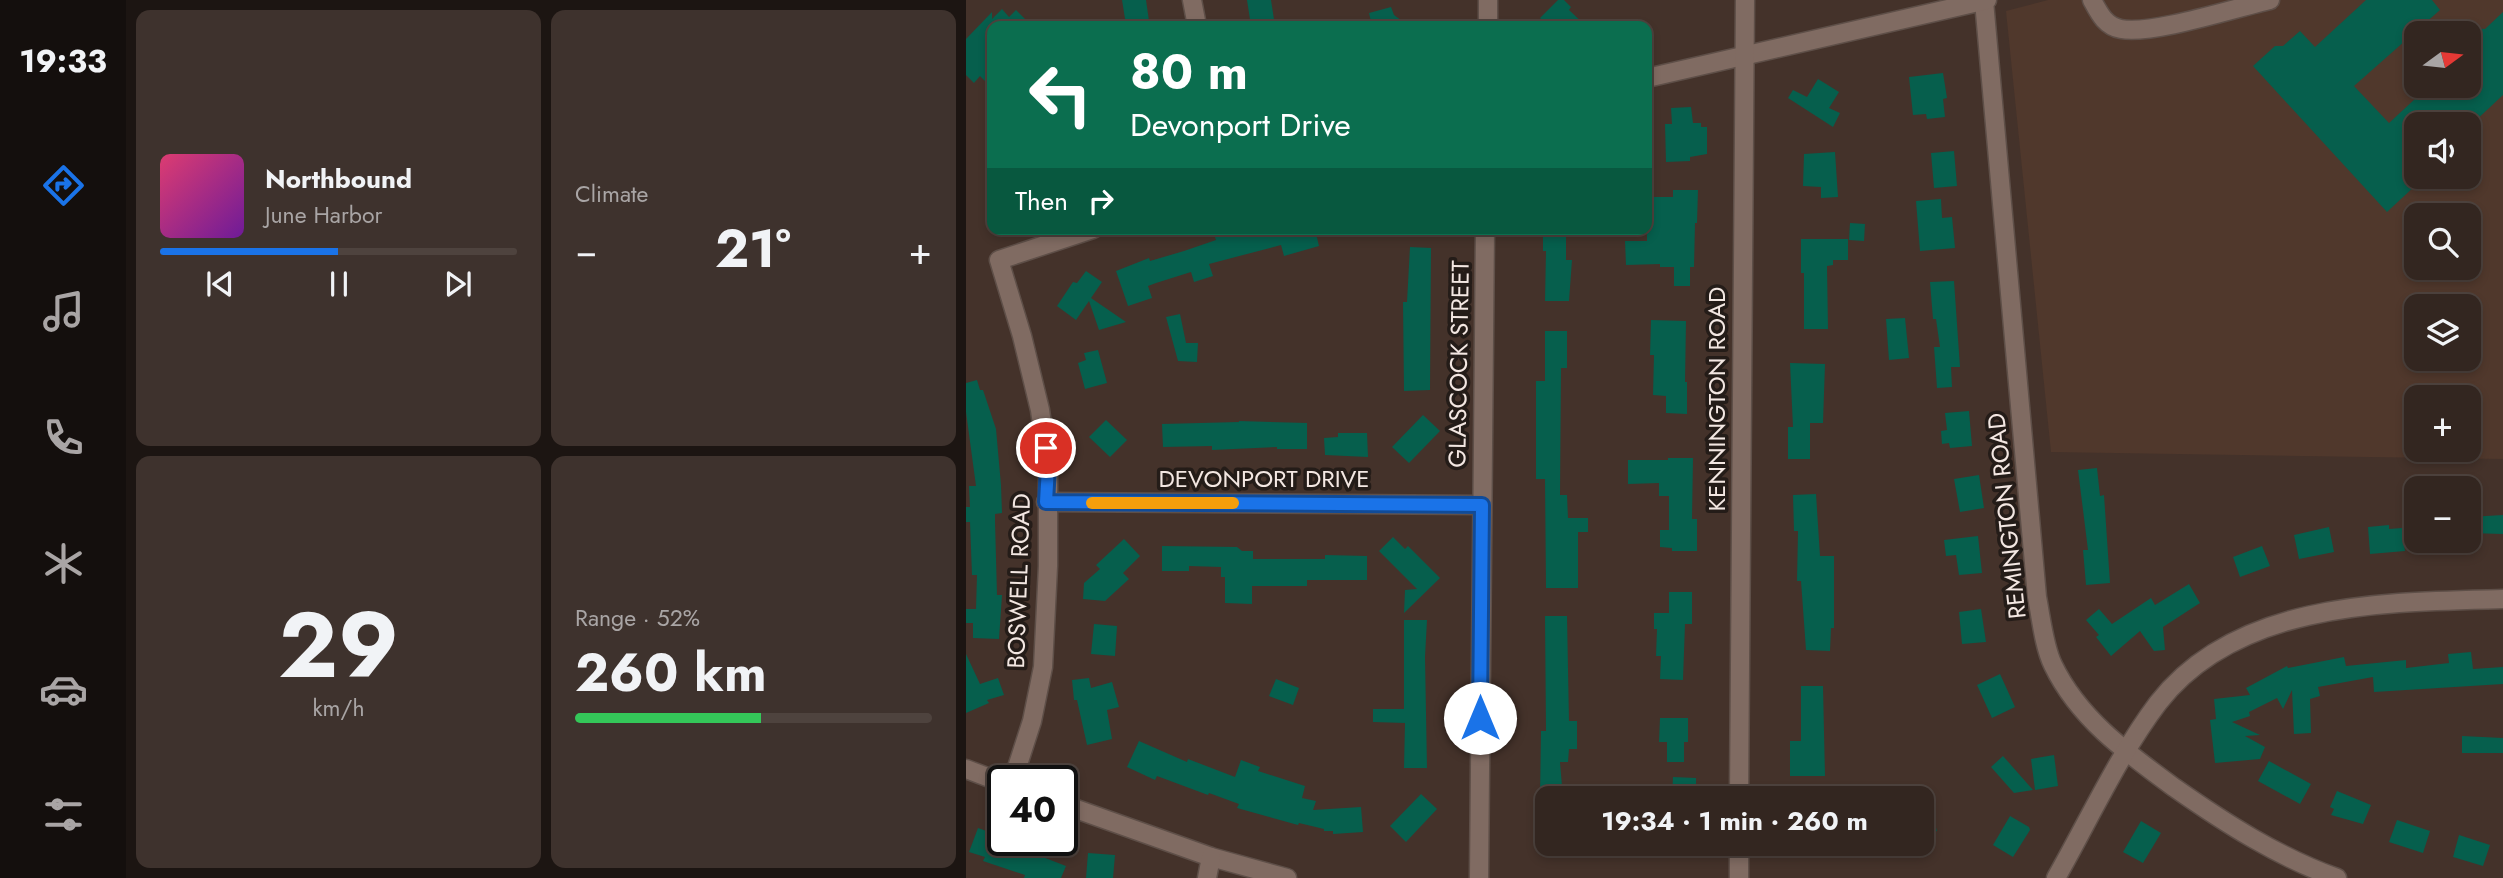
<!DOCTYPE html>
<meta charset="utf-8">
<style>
:root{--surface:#332620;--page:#3e322d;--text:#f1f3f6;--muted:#a9a5a5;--line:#4e433e;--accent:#1a73e8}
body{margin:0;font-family:Jost,sans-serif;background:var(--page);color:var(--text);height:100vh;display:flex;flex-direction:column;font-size:26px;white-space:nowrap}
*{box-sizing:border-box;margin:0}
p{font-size:23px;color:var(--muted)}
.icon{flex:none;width:38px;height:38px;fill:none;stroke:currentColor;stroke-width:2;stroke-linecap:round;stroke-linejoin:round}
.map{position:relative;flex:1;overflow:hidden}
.sheet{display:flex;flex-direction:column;gap:10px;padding:10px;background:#1c1512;width:840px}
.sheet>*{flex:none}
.hud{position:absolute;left:21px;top:21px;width:665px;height:214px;border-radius:14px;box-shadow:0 4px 10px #0003,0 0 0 2px var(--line);background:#0b6e4f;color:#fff;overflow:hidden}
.needle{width:46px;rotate:75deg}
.tools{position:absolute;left:1438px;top:21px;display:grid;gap:14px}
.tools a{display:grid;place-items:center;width:77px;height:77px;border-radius:14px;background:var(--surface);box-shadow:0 4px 10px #0003,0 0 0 2px var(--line);font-size:35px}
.speed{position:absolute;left:21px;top:765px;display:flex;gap:14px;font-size:35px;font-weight:700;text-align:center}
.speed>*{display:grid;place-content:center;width:91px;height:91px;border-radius:50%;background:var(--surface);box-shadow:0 4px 10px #0003,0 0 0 2px var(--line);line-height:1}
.speed .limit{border:4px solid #111;border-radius:10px;background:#fff;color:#111}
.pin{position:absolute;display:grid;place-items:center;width:60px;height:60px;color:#fff;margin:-30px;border:4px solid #fff;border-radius:50%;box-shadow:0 2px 7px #0007}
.me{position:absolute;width:77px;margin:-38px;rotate:0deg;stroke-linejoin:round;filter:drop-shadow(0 0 5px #0008)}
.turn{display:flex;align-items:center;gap:24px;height:147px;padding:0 28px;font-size:32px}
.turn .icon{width:91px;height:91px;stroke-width:2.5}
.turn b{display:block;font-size:49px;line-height:60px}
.then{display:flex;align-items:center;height:66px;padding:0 28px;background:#0003;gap:14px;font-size:26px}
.big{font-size:52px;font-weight:700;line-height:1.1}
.sheet .tile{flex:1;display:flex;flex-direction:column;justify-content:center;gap:10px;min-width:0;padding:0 24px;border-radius:14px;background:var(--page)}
.sheet .dial{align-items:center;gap:0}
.dial b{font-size:91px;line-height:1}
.song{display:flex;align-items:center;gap:21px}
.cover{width:84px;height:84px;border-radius:10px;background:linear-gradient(135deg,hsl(340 70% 55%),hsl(280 70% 35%))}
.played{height:7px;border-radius:4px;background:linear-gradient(90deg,var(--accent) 50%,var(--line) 50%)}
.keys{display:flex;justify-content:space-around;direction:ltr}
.heat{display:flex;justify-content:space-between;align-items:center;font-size:38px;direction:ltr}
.charge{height:10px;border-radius:5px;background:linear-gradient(90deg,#34c759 52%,var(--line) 0)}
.sheet .tiles{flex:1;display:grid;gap:10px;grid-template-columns:repeat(2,1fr)}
.trip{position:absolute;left:569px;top:786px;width:399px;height:70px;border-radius:14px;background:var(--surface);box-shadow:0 4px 10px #0003,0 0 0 2px var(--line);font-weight:700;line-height:70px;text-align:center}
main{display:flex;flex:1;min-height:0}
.tabs{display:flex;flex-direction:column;width:126px;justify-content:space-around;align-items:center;background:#140f0d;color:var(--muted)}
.tabs .icon{width:49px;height:49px}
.tabs .selected{color:var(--accent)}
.tabs b{font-size:32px;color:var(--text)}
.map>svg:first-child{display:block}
</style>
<main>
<nav class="tabs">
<b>19:33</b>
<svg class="icon selected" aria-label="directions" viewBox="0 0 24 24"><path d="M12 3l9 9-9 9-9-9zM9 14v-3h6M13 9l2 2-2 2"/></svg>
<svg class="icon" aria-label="music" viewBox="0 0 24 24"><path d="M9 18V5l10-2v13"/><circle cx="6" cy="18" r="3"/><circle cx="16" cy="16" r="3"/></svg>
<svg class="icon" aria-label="phone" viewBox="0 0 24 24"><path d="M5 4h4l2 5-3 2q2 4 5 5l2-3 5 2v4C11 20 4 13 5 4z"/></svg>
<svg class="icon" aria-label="climate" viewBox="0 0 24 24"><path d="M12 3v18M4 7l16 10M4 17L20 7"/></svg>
<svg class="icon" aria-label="car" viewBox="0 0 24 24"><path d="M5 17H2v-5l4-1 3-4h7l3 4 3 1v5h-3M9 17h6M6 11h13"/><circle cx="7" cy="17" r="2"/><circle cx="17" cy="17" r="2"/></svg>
<svg class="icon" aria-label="filters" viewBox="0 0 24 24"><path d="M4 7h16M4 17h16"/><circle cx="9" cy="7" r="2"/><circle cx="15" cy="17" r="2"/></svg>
</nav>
<section class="sheet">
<div class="tiles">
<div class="tile">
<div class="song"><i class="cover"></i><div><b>Northbound</b><p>June Harbor</p></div></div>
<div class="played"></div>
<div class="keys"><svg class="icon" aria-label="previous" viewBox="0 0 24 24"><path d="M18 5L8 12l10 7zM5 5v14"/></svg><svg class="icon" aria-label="pause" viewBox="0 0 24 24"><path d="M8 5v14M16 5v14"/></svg><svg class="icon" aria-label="next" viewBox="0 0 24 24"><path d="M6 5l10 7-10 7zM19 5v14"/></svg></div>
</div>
<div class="tile"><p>Climate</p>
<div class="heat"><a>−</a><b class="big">21°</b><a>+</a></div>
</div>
<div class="tile dial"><b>29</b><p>km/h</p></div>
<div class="tile"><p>Range · 52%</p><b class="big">260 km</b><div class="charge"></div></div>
</div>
</section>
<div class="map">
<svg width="1537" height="878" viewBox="0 0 1537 878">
<rect width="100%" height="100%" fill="#44322a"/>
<!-- built -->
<path fill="#50382c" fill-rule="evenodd" d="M1082 0H1537V459L1085 452 1040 11ZM1451 33H1503V86H1451ZM1451 124H1503V177H1451ZM1451 215H1503V268H1451ZM1451 306H1503V359H1451ZM1451 397H1503V450H1451Z"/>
<!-- building -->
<g fill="#065f4d">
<polygon points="156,0 180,0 183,21 160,25"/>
<polygon points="281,0 305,0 309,26 285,26"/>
<polygon points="592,0 598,0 605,7 603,10 620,26 582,26 574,18"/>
<polygon points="1400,0 1466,0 1474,10 1388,86 1423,123 1463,86 1503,86 1503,28 1519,29 1537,12 1537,95 1506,124 1451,124 1451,184 1421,212 1287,66 1309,46 1317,46 1334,31 1349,47"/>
<polygon points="425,7 428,15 443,26 406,26 403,13"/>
<polygon points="36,9 43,17 50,10 66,26 26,26 26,88 14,76 8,83 0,75 0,39 26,12 26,19"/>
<polygon points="977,73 981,98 977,99 979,117 961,119 960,114 947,115 943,77"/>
<polygon points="852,79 873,92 863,108 874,113 867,127 822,98 827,90 841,97"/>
<polygon points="725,107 727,123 735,123 735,127 741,127 741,154 724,157 724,161 700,162 699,124 706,124 705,108"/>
<polygon points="988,151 991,186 968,188 965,153"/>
<polygon points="869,152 872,197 855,198 855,187 837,186 838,154"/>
<polygon points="707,190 732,190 731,223 729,223 728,267 724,267 724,286 708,286 708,267 694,267 694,264 660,265 659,241 681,241 681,197 707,197"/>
<polygon points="975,199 976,218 986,217 989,248 954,251 950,201"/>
<polygon points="884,223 899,224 898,241 883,240"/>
<polygon points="278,229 349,229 353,246 318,256 315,245 243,264 247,276 228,282 225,272 190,283 182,286 186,298 162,306 150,271 183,258 184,261 218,251 250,240 249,237"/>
<polygon points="577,229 600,229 600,260 606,260 603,301 579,301 580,251 577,251"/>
<polygon points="835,239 882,239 882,260 867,260 867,265 861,266 862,329 838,329 838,273 835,273"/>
<polygon points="444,247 465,248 464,390 438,391 437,302 441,302"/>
<polygon points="120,271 136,282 125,298 160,322 133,330 123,301 110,320 91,306 107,282 111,283"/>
<polygon points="988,281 994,367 985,367 986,387 971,388 968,347 974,347 970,319 967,319 964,282"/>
<polygon points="214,314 220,343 232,343 231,362 212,361 200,317"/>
<polygon points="939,318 943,358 923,360 920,319"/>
<polygon points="685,320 720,321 719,382 721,382 721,414 700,413 700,396 687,395 688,355 684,355"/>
<polygon points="579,331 601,331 601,368 595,368 594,495 601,495 602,518 622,518 622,532 612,532 612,588 580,588 579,479 570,479 570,381 579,381"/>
<polygon points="132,350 141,383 119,389 112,363 120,360 118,353"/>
<polygon points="824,363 859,364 857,423 844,423 844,459 822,459 822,427 827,427"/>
<polygon points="11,380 14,390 17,390 30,429 35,485 36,513 29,514 29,521 31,595 36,595 33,639 7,638 7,623 0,623 0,609 10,609 11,575 6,575 4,522 0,522 0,507 4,507 3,486 10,486 0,412 0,383"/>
<polygon points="1003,411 1006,446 984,448 983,443 976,444 975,431 981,430 979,413"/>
<polygon points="457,415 474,431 443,463 426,447"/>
<polygon points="140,420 161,440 144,457 123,437"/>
<polygon points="273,421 341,423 341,449 311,449 311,447 246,450 246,446 197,447 196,424 273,422"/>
<polygon points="372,433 401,433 402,457 359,455 358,438 372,437"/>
<polygon points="702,458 727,458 726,519 731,519 731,551 706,551 706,548 694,547 694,530 703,530 703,496 693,496 693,483 662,484 662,460 702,460"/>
<polygon points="1131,468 1134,496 1138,495 1144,583 1120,585 1117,550 1122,550 1112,470"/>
<polygon points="1013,475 1018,508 994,512 988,479"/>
<polygon points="850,494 854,556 868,556 868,628 865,628 864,651 840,650 835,581 831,581 832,531 828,531 827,495"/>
<polygon points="1537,515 1537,534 1503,533 1503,517"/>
<polygon points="1423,525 1423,529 1436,528 1439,551 1404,554 1402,527"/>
<polygon points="1363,527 1368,552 1333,559 1328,535"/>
<polygon points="1012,536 1016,573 993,575 990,555 980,556 978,540"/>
<polygon points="427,537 439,549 442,546 474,578 438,613 439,590 451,589 413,551"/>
<polygon points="158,539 174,556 157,573 163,579 139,601 117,599 118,583 134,569 130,565"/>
<polygon points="196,546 271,547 276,551 287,551 287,559 359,559 359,555 401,556 401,580 341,580 341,586 286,586 286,604 259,603 259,577 255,577 255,567 223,566 223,571 196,571"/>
<polygon points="1296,546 1304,566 1274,577 1267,557"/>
<polygon points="1223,584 1234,603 1197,627 1199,650 1188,651 1174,631 1145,656 1130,637 1133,635 1120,620 1133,609 1146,624 1185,598 1189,605"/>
<polygon points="703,592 726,592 726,624 719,624 717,680 694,679 695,656 690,656 691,629 688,629 688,613 703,613"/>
<polygon points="1015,609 1020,642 996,644 993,612"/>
<polygon points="579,616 601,616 603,721 611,721 611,749 603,749 602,762 594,762 597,798 574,798 575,731 580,731"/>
<polygon points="438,620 461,620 459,657 461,768 438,768 439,723 407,722 407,709 438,709"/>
<polygon points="128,624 151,626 149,656 125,654"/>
<polygon points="1505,652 1507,669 1537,667 1537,684 1408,692 1407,677 1352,687 1354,696 1344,699 1345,733 1328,734 1326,690 1317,709 1311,698 1283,712 1284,716 1266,722 1294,735 1279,736 1299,747 1294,759 1249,763 1244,720 1250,719 1248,699 1284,695 1280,688 1321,666 1322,668 1378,657 1380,666 1440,660 1440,668 1483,663 1482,654"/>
<polygon points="0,654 14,684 32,678 38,695 21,700 23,703 0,713"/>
<polygon points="1034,674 1049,707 1026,718 1011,685"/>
<polygon points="123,678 125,688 146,682 153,707 141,710 146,739 121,745 111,700 108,700 106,680"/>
<polygon points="310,679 333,688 327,705 303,696"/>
<polygon points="835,686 857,686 859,776 824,776 824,741 835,741"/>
<polygon points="694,718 722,718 722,742 718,742 718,762 701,762 701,742 693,742"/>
<polygon points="1496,736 1537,738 1537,753 1496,753"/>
<polygon points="173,741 221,762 222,759 269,777 275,760 294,767 292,771 339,786 336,798 350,801 347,810 395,807 397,832 367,834 367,831 358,831 358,829 333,823 332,825 271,808 273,804 243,793 242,795 191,776 189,780 161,767"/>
<polygon points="1088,755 1092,786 1069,790 1065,759"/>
<polygon points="1037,756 1067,790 1048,793 1025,767"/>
<polygon points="1303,761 1345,784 1334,804 1292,781"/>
<polygon points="707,777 730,778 730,798 706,798"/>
<polygon points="959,791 971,831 956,836 956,792"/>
<polygon points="1371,791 1405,805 1397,824 1365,815 1368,809 1364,807"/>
<polygon points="455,794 471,809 440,842 424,826"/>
<polygon points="1044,816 1063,827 1064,830 1047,857 1027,845"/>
<polygon points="1431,820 1464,831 1457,853 1423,842"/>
<polygon points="1175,821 1195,833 1177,863 1157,852"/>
<polygon points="12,828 37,837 37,840 50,841 48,846 100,866 95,878 58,878 59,875 17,861 19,857 3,852"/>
<polygon points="1493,835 1524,845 1517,866 1487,857"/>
<polygon points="122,853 149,855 147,878 120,878"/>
</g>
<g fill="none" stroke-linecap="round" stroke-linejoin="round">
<!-- minor casing -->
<g stroke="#5e4f48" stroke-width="21">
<g id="minor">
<polyline points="226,0 231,26"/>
<path d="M1126 0C1133 13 1139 26 1155 29 1186 35 1269 8 1304 0"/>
<path d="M1018 1 1071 597C1075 617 1078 647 1087 665 1113 719 1161 753 1209 788 1259 823 1312 857 1371 878"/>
<polyline points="522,26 522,0"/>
<polyline points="681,78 1021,0"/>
<polyline points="80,502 516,505"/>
<polyline points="0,769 37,783"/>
<polyline points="47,780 66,721 77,667 82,566 82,467 74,410 56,336 33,260 127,229"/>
<polyline points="773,798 779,0"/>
<polyline points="96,804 245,857 321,878"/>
<polyline points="241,878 245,857"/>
<polyline points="513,878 519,229"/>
<polyline points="773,878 773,844"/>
<path d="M1090 878C1123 820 1152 756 1192 703 1271 601 1421 602 1537 599"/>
</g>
</g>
<!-- minor -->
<use href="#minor" stroke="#806b62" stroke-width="18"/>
</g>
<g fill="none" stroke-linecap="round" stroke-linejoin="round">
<!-- route casing -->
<g stroke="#114b97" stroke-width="18">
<polyline id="route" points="80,448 82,467 80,502 516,505 514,718"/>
</g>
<!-- route -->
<use href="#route" stroke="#1a73e8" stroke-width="12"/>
<!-- slow -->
<polyline stroke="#f59e0b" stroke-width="12" points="126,503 267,503"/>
</g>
<g text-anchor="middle" stroke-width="7" stroke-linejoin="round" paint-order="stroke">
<!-- street labels -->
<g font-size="24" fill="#f3e7e2" stroke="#241c18">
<text transform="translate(493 364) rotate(-89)" y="8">GLASCOCK STREET</text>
<text transform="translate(751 399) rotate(-90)" y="8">KENNINGTON ROAD</text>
<text x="298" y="487">DEVONPORT DRIVE</text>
<text transform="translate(1041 516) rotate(-96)" y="8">REMINGTON ROAD</text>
<text transform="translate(53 581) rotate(-88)" y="8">BOSWELL ROAD</text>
</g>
</g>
</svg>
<div class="tools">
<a><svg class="needle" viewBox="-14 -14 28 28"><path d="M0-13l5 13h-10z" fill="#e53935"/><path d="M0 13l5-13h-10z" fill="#a9a5a5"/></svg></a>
<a><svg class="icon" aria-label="sound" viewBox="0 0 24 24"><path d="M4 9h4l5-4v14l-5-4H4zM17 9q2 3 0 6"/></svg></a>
<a><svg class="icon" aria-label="search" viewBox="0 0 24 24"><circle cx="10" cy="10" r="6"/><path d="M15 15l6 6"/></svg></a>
<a><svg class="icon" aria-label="layers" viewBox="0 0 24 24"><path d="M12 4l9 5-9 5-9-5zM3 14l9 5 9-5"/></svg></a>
<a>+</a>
<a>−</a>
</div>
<div class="speed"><div class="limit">40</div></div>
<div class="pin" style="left:80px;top:448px;background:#d93025"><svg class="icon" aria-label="arrive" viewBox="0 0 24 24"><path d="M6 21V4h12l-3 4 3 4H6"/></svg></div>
<svg class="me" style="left:514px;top:718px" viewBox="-20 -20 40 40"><circle r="19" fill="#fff"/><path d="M0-13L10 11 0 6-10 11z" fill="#1a73e8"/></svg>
<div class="trip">19:34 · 1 min · 260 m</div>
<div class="hud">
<div class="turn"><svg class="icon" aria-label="left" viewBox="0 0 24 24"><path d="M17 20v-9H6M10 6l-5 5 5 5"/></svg><div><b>80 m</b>Devonport Drive</div></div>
<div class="then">Then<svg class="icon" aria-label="right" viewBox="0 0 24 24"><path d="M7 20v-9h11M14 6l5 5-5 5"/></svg></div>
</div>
</div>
</main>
